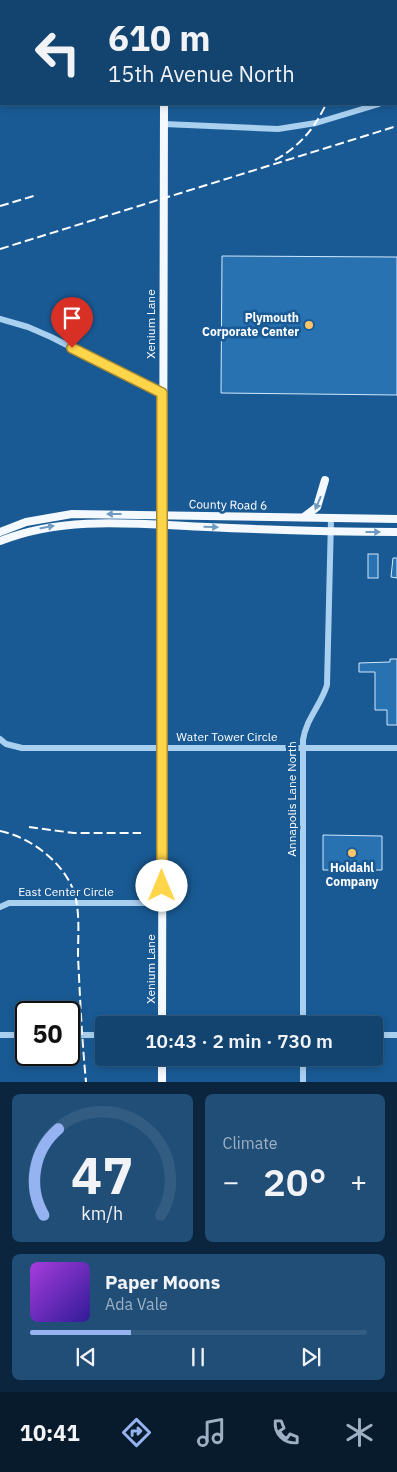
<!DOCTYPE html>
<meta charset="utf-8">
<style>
:root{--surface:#13446f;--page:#204e77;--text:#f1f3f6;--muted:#9db0c3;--line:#325c82;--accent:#95b2f1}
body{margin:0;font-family:"IBM Plex Sans",sans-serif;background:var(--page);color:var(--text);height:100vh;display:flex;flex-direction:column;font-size:19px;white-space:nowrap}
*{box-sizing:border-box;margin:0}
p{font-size:16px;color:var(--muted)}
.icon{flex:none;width:28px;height:28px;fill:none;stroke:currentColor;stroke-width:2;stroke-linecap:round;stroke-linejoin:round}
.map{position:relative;height:1082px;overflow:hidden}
.side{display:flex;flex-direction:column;gap:12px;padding:12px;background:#0a253d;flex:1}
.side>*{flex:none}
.top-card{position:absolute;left:0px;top:0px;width:398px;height:105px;box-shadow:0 2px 8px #0003,0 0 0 1px var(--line);background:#13446f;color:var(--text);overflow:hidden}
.speed{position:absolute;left:15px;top:1001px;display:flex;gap:10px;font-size:25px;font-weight:700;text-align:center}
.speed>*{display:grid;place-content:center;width:65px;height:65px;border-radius:50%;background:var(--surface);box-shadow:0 2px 8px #0003,0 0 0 1px var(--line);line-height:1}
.speed .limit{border:2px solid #111;border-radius:8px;background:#fff;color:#111}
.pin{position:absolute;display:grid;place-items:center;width:42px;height:42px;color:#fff;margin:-51px -21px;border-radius:50% 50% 50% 0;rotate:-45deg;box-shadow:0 0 5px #0007}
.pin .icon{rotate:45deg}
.me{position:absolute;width:55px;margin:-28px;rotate:0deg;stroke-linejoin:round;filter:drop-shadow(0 0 4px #0008)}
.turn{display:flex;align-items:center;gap:18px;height:105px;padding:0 25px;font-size:22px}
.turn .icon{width:65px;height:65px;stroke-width:2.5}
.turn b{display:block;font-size:35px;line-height:42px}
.big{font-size:38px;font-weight:600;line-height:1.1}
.side .card{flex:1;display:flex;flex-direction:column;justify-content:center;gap:8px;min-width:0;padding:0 18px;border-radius:8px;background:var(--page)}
.side .dial{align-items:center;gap:0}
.dial svg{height:130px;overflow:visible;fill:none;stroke:var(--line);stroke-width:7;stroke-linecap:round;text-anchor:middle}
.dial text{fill:var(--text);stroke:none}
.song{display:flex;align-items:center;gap:15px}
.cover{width:60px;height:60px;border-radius:8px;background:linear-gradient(135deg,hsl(280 70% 55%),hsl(250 70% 35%))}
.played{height:5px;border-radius:2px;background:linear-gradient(90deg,var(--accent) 30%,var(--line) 30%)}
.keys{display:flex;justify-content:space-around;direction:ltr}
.heat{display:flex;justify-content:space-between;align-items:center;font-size:28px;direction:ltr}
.side .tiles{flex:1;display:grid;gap:12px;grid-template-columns:1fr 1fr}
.card:last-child{grid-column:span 2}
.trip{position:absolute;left:95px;top:1016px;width:288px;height:50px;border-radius:5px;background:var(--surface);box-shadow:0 2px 8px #0003,0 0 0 1px var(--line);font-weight:600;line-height:50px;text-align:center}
.tab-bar{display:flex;height:80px;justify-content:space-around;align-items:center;background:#081b2c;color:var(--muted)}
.tab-bar .icon{width:35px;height:35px}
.tab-bar .active{color:var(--accent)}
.tab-bar b{font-size:22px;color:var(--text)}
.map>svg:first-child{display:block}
</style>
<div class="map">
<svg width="397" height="1082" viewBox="0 0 397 1082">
<rect width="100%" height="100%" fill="#195a94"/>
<!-- building -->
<g fill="#2872b2" stroke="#d1e8fb">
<polygon points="222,256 397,257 397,395 221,393"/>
<rect x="368" y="554" width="10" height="24"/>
<polygon points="393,558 397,558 397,578 391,577"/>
<polygon points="390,659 397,659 397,725 387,725 387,710 375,710 375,672 359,672 359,663 390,662"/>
<polygon points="323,835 382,836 382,870 323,870"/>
</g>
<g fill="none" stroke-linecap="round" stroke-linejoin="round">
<!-- minor -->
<g stroke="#aad0f0" stroke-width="6">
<polyline points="0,48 1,48"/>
<polyline points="396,98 397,98"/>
<polyline points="164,124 278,129 316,123 379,104"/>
<polyline points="0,319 28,327 51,337 162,393"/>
<polyline points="0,739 6,744 22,748 397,748"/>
<polyline points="0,907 9,903 162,903"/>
<path d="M303 1025V740C306 719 321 705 327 685L331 519"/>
<polyline points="0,1035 26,1035"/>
<polyline points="69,1035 104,1035"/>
<polyline points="374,1035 397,1035"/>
<polyline points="303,1082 303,1058"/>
</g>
<!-- major -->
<g stroke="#f3f9ff" stroke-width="8">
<polyline points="166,1 166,0"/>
<polyline points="304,517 317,507 325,480"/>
<polyline points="0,532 26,522 72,514 397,519"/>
<path d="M0 541C65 515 138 524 207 527 270 530 334 532 397 532"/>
<polyline points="162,1025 164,104"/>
<polyline points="162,1058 162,1082"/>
</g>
<!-- rail -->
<g stroke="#fff" stroke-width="2" stroke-dasharray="9 4" stroke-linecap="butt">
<polyline points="346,1 346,0"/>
<path d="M275 160C299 147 315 128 326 104"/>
<polyline points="0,206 37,195"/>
<polyline points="0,249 397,126"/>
<polyline points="29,827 74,833 141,833"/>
<path d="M0 831C31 837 66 864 75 895 80 914 78 937 78 956 80 998 82 1040 86 1082"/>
</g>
</g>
<!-- one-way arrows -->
<defs><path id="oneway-solid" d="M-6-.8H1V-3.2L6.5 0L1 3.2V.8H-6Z" transform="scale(1.25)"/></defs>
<g fill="#709abf">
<use href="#oneway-solid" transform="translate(318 503) rotate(113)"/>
<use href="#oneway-solid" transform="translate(114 514) rotate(-180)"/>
<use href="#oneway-solid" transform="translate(47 527) rotate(-11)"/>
<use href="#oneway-solid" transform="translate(211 527) rotate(2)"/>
<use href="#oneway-solid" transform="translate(373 532)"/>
</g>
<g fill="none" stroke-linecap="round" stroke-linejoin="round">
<!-- route casing -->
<g stroke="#a68a30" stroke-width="12">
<polyline id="route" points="72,348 162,393 162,886"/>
</g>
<!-- route -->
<use href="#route" stroke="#ffd54a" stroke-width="9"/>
</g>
<!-- markers -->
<g fill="#ffc669" stroke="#195a94" stroke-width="2">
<circle cx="309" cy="325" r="5"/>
<circle cx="352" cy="853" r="5"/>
</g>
<g text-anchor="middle" stroke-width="5" stroke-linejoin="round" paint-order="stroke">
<!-- poi labels -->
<g font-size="12" font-weight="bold" fill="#fff" stroke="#195a94" text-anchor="end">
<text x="299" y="322">Plymouth<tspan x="299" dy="14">Corporate Center</tspan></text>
<text x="352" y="872" text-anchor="middle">Holdahl<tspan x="352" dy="14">Company</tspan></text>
</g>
<!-- street labels -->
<g font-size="12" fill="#fff" stroke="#195a94">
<text transform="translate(151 324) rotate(-90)" y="4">Xenium Lane</text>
<text transform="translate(228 505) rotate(1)" y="4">County Road 6</text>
<text x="227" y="741">Water Tower Circle</text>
<text transform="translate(292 799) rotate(-90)" y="4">Annapolis Lane North</text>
<text x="66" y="896">East Center Circle</text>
<text transform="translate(151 969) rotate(-90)" y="4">Xenium Lane</text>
</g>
</g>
</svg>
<div class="speed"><div class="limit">50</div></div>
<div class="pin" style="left:72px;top:348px;background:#d93025"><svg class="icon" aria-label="arrive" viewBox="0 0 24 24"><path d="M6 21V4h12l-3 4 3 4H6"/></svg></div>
<svg class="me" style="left:162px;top:886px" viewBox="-20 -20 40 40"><circle r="19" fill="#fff"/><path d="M0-13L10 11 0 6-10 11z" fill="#ffd54a"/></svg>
<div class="trip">10:43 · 2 min · 730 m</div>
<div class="top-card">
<div class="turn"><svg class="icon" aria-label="left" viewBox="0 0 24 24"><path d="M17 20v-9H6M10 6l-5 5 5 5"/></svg><div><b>610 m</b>15th Avenue North</div></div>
</div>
</div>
<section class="side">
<div class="tiles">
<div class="card dial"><svg viewBox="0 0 100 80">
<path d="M14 69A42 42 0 1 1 86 69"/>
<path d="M14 69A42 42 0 0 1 23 16" stroke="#95b2f1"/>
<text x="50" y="56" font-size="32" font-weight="700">47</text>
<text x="50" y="72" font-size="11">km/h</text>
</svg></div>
<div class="card"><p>Climate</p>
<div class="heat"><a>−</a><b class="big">20°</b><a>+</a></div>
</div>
<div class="card">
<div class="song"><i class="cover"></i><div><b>Paper Moons</b><p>Ada Vale</p></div></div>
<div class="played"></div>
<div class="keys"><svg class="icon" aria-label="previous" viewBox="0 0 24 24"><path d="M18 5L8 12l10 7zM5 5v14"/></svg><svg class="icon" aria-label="pause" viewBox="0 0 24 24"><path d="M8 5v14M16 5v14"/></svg><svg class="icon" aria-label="next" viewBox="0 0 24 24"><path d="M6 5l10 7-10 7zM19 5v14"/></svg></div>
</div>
</div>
</section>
<nav class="tab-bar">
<b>10:41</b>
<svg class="icon active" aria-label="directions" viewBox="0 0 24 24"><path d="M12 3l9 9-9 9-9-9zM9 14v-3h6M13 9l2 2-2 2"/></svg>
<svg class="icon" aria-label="music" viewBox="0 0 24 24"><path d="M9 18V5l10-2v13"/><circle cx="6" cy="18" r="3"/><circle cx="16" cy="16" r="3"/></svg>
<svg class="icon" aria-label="phone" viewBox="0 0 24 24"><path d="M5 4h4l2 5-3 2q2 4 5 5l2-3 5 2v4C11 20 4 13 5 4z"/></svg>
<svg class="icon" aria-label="climate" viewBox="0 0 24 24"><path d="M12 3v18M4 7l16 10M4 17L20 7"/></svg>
</nav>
